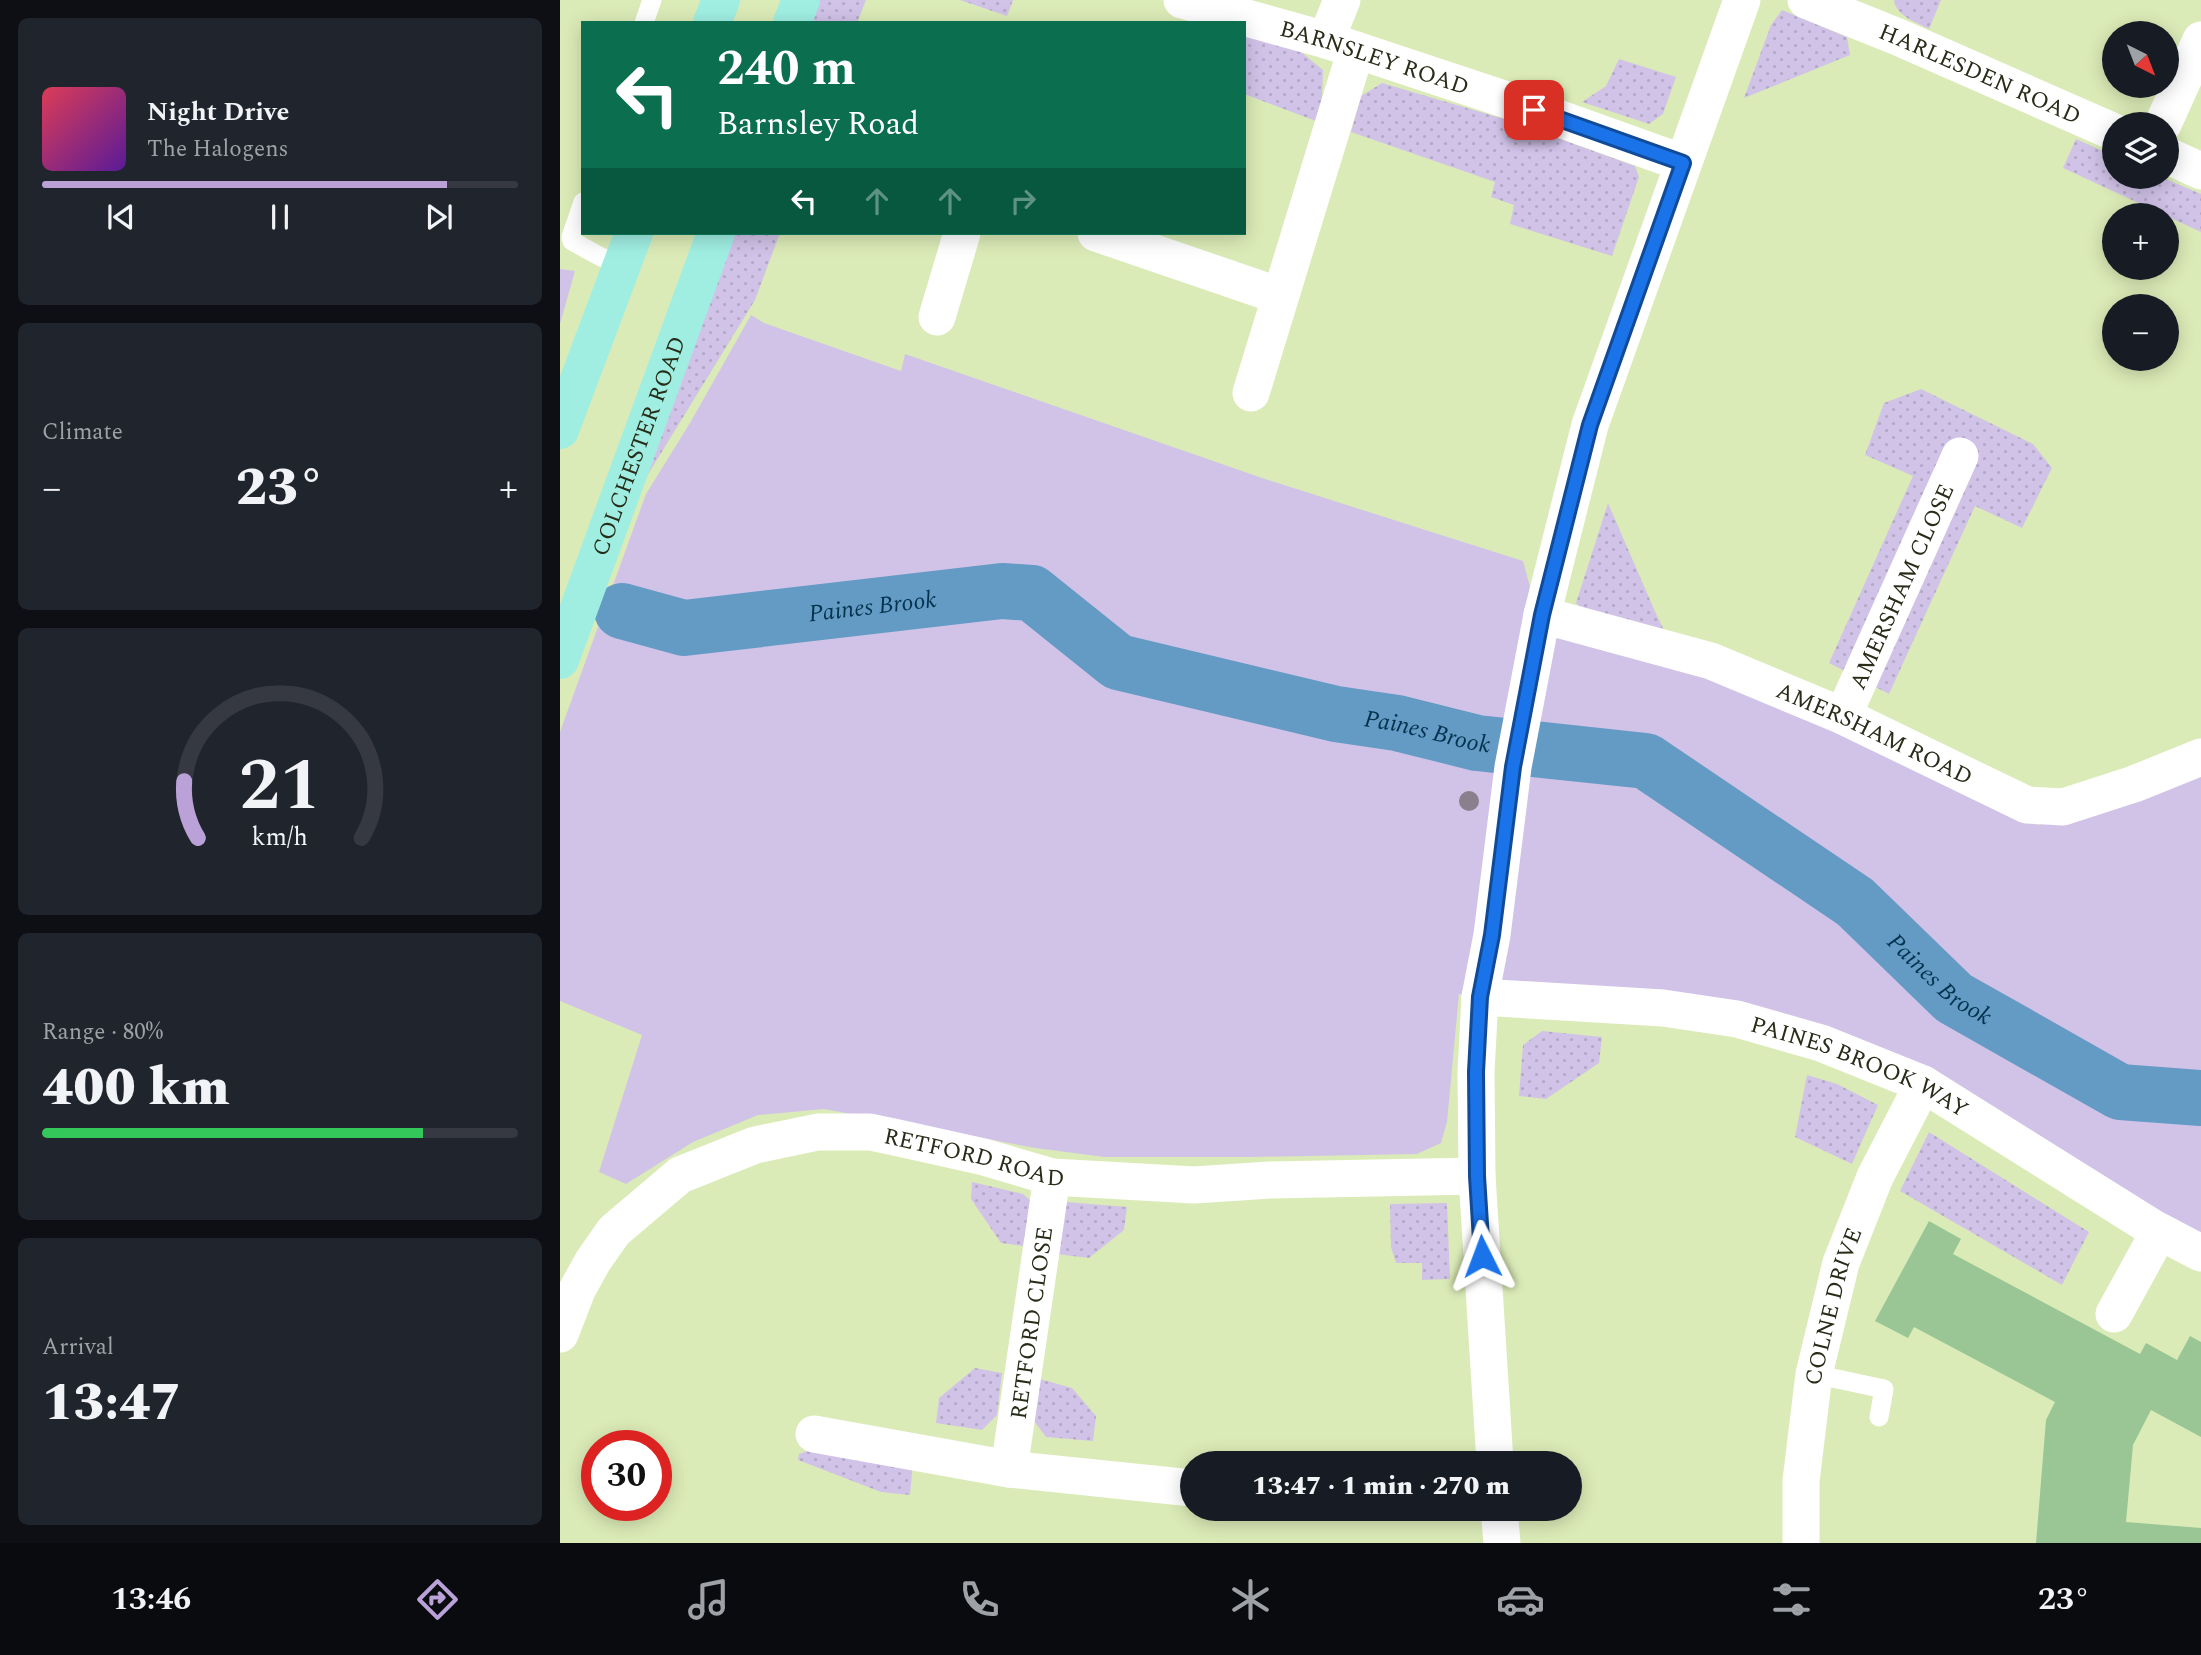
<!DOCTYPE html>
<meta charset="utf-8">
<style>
:root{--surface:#171b24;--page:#20242c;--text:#f1f3f6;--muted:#9ea1a6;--line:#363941;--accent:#baa2d9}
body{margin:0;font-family:Spectral,serif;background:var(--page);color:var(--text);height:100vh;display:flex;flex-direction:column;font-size:26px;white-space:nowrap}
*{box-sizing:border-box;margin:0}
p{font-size:23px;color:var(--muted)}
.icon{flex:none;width:38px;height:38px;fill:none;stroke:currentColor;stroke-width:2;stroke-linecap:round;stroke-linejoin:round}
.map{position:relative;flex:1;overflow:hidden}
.sheet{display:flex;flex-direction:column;gap:18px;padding:18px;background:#0d0f14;width:560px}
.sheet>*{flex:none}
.top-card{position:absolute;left:21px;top:21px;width:665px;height:214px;border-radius:0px;box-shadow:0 4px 18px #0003;background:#0b6e4f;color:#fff;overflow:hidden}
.needle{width:46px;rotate:138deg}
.controls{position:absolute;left:1542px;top:21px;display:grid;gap:14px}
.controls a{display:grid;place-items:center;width:77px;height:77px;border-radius:50%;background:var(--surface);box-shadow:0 4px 18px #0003;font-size:35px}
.speed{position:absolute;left:21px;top:1430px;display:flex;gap:14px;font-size:35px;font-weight:700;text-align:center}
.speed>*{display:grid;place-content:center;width:91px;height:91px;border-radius:50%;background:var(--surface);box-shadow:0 4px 18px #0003;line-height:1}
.speed .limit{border:10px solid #d22;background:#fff;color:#111}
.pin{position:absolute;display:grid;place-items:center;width:60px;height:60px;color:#fff;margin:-30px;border-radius:14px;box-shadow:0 4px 10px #0006}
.me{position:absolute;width:77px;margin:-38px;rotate:357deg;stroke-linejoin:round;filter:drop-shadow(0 0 5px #0008)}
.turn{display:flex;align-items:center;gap:24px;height:147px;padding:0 21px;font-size:32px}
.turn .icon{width:91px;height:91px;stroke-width:2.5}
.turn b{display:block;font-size:49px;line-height:60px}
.lanes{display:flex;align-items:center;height:66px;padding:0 21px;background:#0003;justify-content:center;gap:35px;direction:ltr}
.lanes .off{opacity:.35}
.big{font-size:52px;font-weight:800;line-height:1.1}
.sheet .tile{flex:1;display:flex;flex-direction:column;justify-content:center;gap:10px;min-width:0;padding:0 24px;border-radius:10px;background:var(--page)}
.sheet .dial{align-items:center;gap:0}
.dial svg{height:182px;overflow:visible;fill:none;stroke:var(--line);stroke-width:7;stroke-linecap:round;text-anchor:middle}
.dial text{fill:var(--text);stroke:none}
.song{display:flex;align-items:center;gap:21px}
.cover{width:84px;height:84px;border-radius:10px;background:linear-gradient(135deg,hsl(350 70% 55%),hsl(270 70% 35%))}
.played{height:7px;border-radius:4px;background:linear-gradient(90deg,var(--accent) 85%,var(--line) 85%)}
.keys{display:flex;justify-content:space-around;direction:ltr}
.heat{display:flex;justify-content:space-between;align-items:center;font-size:38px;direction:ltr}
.charge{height:10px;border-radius:5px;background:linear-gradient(90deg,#34c759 80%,var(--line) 0)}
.trip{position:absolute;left:620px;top:1451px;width:402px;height:70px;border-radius:35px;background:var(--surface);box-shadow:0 4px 18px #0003;font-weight:800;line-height:70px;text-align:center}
.menu{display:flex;height:112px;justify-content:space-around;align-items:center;background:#090b0e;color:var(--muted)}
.menu .icon{width:49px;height:49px}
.menu .active{color:var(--accent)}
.menu b{font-size:32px;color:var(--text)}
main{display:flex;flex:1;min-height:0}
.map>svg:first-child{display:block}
</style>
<main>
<section class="sheet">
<div class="tile">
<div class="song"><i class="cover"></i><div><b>Night Drive</b><p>The Halogens</p></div></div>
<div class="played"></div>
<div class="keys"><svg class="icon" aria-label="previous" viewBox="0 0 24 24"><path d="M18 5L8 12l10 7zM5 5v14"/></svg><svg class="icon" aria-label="pause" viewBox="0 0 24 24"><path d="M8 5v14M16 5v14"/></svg><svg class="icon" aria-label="next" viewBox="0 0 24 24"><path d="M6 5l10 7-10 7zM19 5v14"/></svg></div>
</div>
<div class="tile"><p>Climate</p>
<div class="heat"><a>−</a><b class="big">23°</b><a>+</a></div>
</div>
<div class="tile dial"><svg viewBox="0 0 100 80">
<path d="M14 69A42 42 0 1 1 86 69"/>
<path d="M14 69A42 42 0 0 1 8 44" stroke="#baa2d9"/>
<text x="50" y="56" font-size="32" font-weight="700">21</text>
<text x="50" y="72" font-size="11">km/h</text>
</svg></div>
<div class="tile"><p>Range · 80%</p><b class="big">400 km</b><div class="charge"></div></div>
<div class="tile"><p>Arrival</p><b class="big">13:47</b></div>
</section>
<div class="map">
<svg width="1641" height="1543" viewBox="0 0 1641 1543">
<defs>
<pattern id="grass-dots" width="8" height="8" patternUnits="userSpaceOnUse" patternTransform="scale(1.75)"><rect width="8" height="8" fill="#d1c3e8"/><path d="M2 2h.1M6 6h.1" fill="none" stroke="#b3a8c6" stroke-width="1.8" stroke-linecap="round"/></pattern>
</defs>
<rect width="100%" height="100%" fill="#dbebb7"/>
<!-- grass -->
<g fill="url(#grass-dots)">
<polygon points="252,0 306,0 297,23 244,23"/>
<polygon points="400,0 453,0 447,16"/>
<path d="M1334 0H1381L1369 29C1356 22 1336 16 1334 0Z"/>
<polygon points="1222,10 1287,37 1290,55 1184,98 1211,25"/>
<polygon points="684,33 735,47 763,70 761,123 684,94"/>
<polygon points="1059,59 1116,77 1103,114 1089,124 1022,102 1046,86"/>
<polygon points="822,83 951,121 1075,166 1079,177 1052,256 950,224 954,205 931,197 935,182 791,132 801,96"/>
<polygon points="1516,139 1554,156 1554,177 1601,177 1641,194 1641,232 1503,168"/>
<polygon points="170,233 220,233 195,300 79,489"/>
<polygon points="1361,389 1473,444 1492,468 1462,528 1415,506 1329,694 1269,663 1353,476 1305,455 1324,403"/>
<polygon points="1048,503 1097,616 1104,630 1027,613 1016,603"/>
<polygon points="982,1031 1042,1037 1039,1063 986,1099 959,1096 963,1045"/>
<polygon points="1247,1075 1277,1084 1318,1105 1292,1164 1235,1137"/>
<polygon points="1369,1132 1529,1232 1502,1285 1340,1191"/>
<polygon points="412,1182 463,1194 471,1201 463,1246 441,1243 411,1199"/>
<polygon points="506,1202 567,1207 564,1230 529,1258 496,1254"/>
<polygon points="887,1203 890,1279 862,1280 862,1263 836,1263 831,1247 830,1204"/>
<polygon points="415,1368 442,1373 437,1415 422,1430 376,1423 379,1398"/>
<polygon points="480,1379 512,1388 536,1416 533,1441 486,1437 474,1421"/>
<polygon points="282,1439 354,1452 350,1495 321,1492 238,1460 239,1454"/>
</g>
<!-- park -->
<g fill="#d1c3e8">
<polygon points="0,269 15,271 0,324"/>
<polygon points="191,315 204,323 341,371 345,354 705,479 963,561 982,631 1116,665 1232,710 1477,825 1564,805 1641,773 1641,1236 1356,1063 899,994 887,1122 881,1143 857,1154 691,1157 545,1157 475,1148 264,1109 198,1115 133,1142 66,1184 39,1172 82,1035 0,1001 0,732 86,494 130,423"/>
</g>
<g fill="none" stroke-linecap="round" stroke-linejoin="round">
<!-- river -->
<path stroke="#649bc4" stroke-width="56" id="s1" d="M62 611 124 628 442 591 472 593 558 662 776 714 837 723 917 743 1086 761 1295 902 1394 998 1560 1092 1641 1098"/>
</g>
<!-- building -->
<polygon fill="#99c694" points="1369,1221 1401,1239 1393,1254 1580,1354 1586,1343 1617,1360 1630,1336 1641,1342 1641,1437 1591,1410 1573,1445 1566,1522 1641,1528 1641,1543 1476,1543 1486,1420 1495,1402 1354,1327 1348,1338 1315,1321"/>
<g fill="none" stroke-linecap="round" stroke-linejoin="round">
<!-- service -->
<g stroke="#fff" stroke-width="19">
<polyline points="84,23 92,0"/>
<polyline points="23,202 11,237 12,241 41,257 62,264"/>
<polyline points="1254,1374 1324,1389 1319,1417"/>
</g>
<!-- minor -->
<g stroke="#fff" stroke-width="37">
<path id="s2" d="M622 0 766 40 950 101 1123 163"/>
<path id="s3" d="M1246 0 1338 37 1554 132"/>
<polyline points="766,40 782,0"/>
<polyline points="1603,124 1641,40"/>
<polyline points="1606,155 1641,171"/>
<polyline points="536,233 720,296"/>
<polyline points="377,317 402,233"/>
<polyline points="691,393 796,50"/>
<path id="s4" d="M982 615 1151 661 1283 716 1467 805 1503 807 1574 784 1641 757"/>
<path id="s5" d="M1283 716 1400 456"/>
<path id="s6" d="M920 997 1103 1008 1177 1019 1261 1043 1363 1084 1593 1228 1641 1253"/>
<polyline points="492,1177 449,1469 632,1488"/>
<polyline points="1554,1314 1599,1232"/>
<path id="s7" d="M0 1334 17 1290 33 1261 54 1231 120 1175 195 1145 258 1132H310L334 1137 424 1157 492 1177 634 1185 710 1180 917 1176"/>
<polyline points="254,1434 449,1469"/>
<polyline points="935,1463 917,1176 916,1072 920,997 932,935 953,767 982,615 1030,425 1182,0"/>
<polyline points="939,1508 942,1543"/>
<path id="s8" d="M1241 1543V1481L1254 1374 1281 1263 1315 1177 1363 1084"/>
</g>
<!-- trunk -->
<g stroke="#a0eee2" stroke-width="38">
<polyline points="152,23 161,0"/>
<polyline points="232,23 241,0"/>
<polyline points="0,430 74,233"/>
<path id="s9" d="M0 660 156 233"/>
</g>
</g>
<!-- trees -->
<circle fill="#8a7f8d" cx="909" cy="801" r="10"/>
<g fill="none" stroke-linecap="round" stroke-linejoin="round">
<!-- route casing -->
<g stroke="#114b97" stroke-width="18">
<polyline id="route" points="922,1256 917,1176 916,1072 920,997 932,935 953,767 982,615 1030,425 1123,163 974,110"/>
</g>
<!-- route -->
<use href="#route" stroke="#1a73e8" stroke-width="12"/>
</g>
<g text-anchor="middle" stroke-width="5" stroke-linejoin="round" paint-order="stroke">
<!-- street labels -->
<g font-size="23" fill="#272d18" stroke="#fff">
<text dy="8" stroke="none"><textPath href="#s2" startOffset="201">BARNSLEY ROAD</textPath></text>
<text dy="8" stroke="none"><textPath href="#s3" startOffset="189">HARLESDEN ROAD</textPath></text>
<text dy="8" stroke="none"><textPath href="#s9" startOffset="228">COLCHESTER ROAD</textPath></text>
<text dy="8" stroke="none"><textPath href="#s5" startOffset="142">AMERSHAM CLOSE</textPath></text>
<text dy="8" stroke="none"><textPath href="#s4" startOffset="354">AMERSHAM ROAD</textPath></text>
<text dy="8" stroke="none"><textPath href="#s6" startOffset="390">PAINES BROOK WAY</textPath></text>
<text dy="8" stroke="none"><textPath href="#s7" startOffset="508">RETFORD ROAD</textPath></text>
<text dy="8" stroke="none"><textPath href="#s8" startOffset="240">COLNE DRIVE</textPath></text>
<text transform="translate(471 1323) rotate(-82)" y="8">RETFORD CLOSE</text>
</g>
<!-- water labels -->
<g font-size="24" font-style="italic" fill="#03324e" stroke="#fff">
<text dy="8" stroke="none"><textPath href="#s1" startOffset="254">Paines Brook</textPath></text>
<text dy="8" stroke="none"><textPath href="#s1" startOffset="842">Paines Brook</textPath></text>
<text dy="8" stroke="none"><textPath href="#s1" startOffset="1430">Paines Brook</textPath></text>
</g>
</g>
</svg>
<div class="controls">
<a><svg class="needle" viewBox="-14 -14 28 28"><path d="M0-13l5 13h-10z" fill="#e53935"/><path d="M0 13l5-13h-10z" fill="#9ea1a6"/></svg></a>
<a><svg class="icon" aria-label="layers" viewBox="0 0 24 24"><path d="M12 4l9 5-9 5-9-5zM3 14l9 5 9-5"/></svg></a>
<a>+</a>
<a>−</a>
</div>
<div class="speed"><div class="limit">30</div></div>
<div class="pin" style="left:974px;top:110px;background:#d93025"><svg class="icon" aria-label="arrive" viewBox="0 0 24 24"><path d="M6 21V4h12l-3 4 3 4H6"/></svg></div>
<svg class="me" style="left:922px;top:1256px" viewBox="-20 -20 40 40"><path d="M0-17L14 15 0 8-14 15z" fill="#1a73e8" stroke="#fff" stroke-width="4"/></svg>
<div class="trip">13:47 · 1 min · 270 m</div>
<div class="top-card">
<div class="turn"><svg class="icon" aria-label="left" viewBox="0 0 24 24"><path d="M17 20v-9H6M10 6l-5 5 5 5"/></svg><div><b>240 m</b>Barnsley Road</div></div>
<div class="lanes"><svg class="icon" aria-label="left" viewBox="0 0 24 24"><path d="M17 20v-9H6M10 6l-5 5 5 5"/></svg><svg class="icon off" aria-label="ahead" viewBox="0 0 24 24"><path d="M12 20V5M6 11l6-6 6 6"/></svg><svg class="icon off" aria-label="ahead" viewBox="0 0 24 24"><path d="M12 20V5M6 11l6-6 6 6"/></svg><svg class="icon off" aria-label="right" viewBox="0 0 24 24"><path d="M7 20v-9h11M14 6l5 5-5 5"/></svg></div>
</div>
</div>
</main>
<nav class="menu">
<b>13:46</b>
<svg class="icon active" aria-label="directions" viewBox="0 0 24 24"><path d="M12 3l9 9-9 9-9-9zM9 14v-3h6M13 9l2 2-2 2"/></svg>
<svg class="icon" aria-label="music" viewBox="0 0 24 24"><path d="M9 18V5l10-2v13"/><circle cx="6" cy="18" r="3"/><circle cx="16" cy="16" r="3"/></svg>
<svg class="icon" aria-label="phone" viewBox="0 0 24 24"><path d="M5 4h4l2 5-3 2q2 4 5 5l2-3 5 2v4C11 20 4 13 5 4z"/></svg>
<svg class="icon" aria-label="climate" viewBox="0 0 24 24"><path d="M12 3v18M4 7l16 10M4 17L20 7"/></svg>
<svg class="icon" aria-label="car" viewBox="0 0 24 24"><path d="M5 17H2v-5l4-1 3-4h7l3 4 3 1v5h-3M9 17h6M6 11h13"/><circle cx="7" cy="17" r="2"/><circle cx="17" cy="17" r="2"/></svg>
<svg class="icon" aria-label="filters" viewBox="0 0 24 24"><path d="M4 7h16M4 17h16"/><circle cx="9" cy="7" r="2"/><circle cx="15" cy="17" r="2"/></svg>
<b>23°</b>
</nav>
